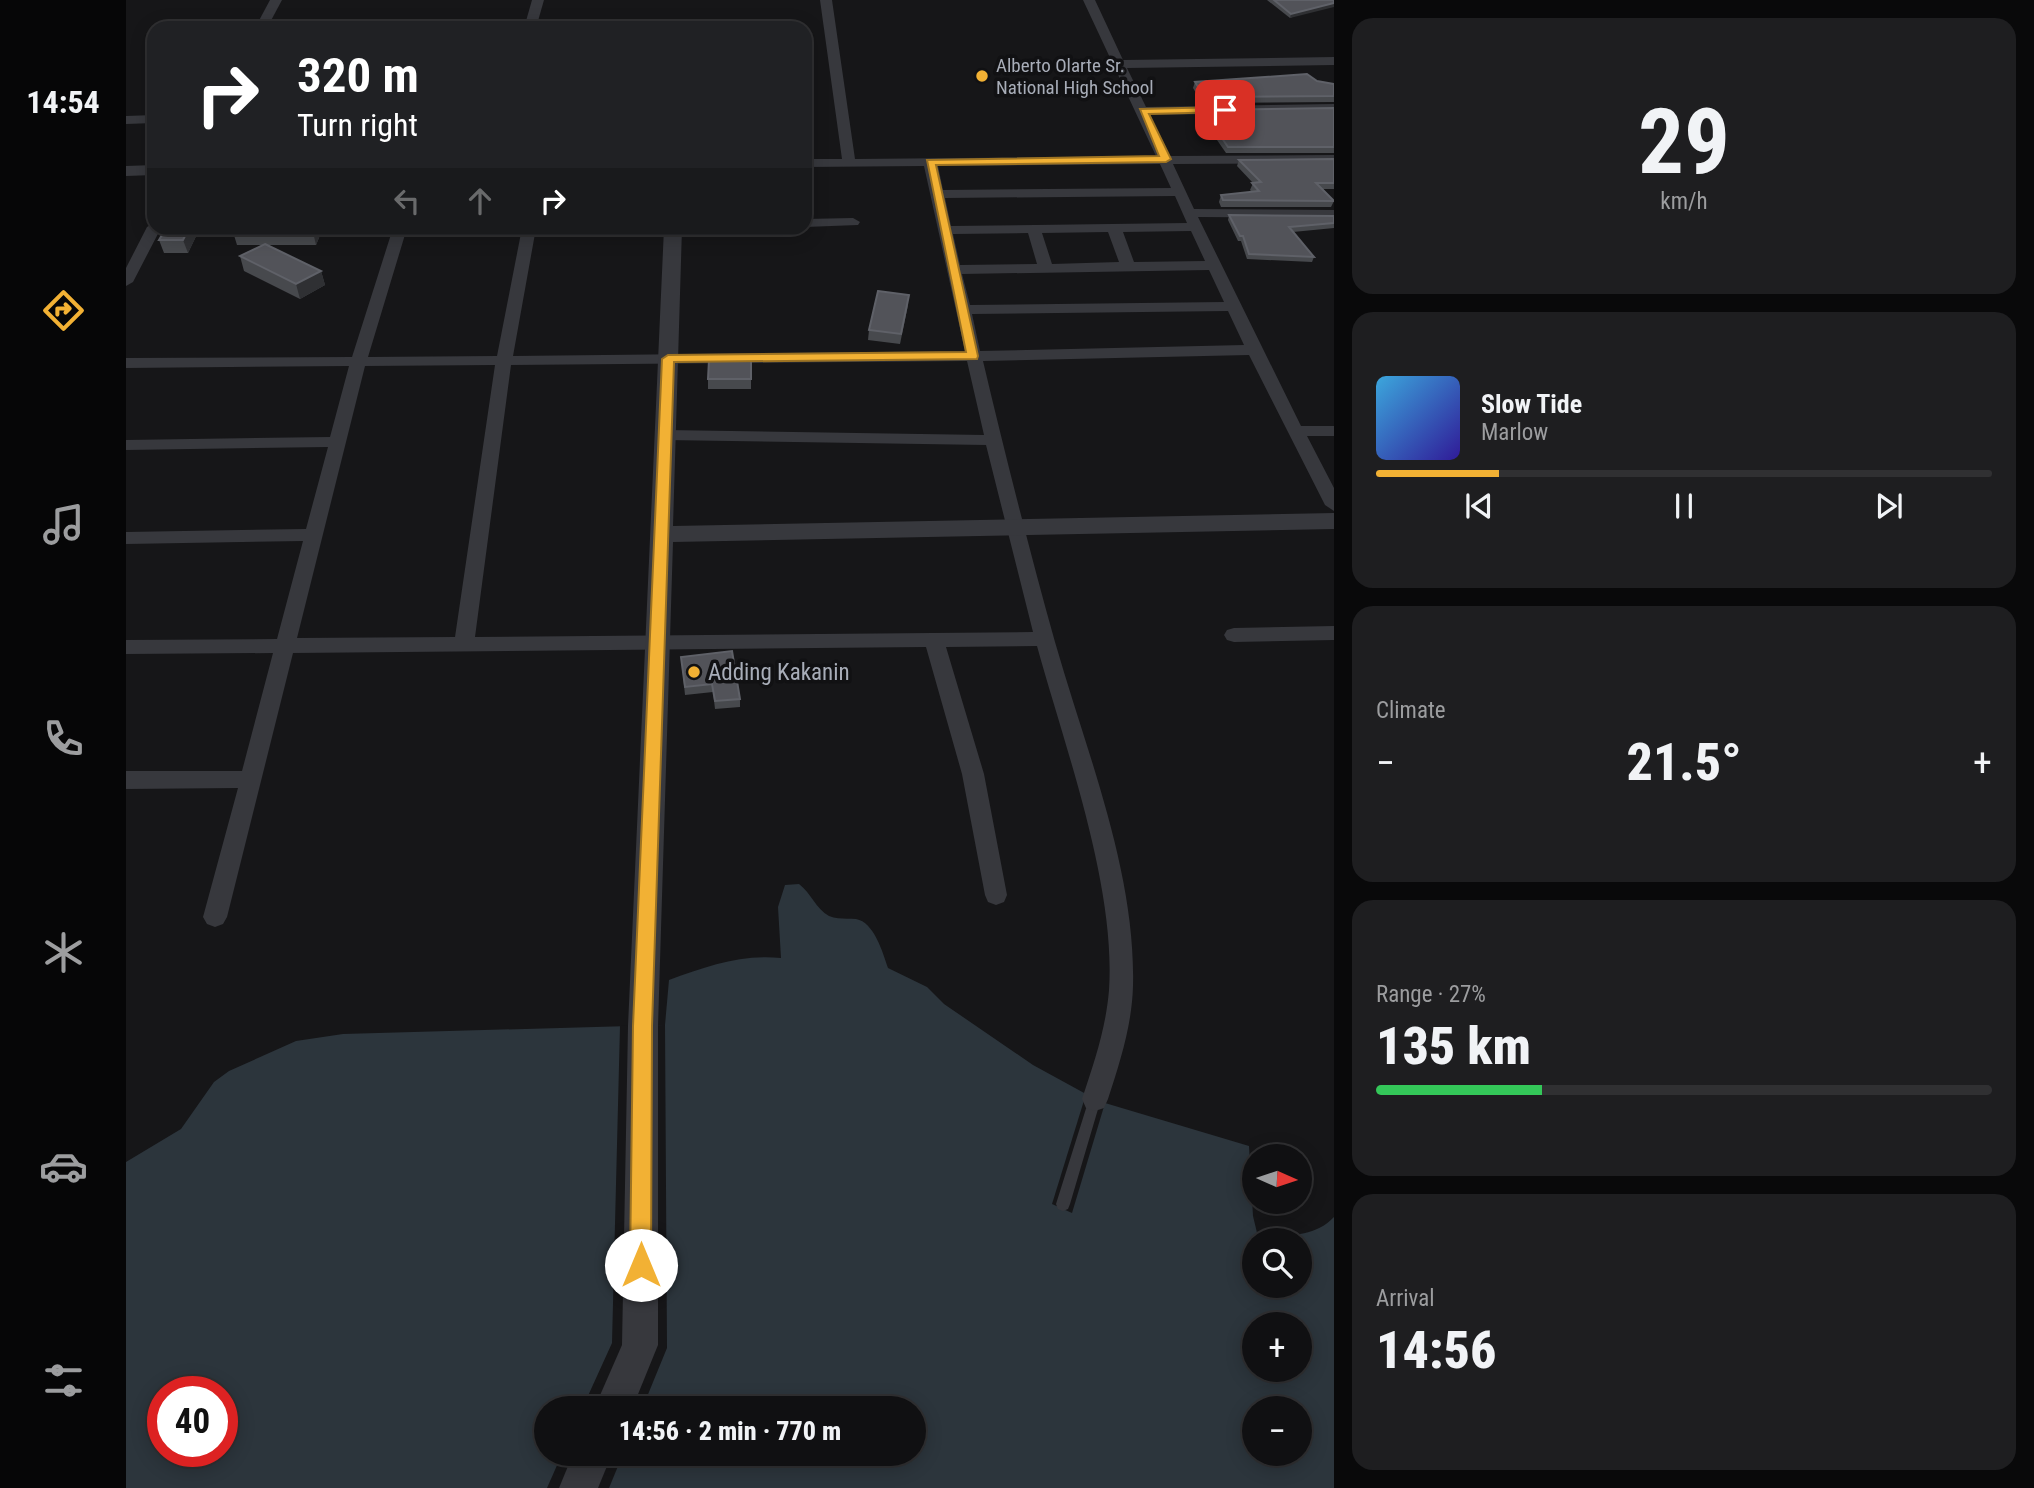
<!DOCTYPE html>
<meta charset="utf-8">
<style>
:root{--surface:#101012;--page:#1e1e20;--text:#f1f3f6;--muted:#9c9d9f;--line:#303032;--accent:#f2b134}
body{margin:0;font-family:"Roboto Condensed",sans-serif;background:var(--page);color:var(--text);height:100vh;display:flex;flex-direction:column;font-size:26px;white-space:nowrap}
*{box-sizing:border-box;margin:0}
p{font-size:23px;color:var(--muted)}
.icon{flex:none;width:38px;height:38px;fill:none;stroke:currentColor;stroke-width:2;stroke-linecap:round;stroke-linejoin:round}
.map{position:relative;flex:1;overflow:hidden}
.sheet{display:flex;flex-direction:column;gap:18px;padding:18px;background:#09090a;width:700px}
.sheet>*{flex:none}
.banner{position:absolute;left:21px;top:21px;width:665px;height:214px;border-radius:21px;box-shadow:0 4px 18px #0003,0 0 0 2px var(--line);background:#202124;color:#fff;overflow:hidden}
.needle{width:46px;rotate:93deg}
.buttons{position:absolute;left:1116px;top:1144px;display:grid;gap:14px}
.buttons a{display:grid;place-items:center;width:70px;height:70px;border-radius:50%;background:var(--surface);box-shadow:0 4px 18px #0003,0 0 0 2px var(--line);font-size:35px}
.speed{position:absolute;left:21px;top:1376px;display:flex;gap:14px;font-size:35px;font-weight:700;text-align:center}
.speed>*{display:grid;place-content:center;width:91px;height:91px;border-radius:50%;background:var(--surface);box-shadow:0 4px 18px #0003,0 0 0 2px var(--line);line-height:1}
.speed .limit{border:10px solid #d22;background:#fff;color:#111}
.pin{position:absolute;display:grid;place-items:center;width:60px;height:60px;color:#fff;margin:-30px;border-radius:14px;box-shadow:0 4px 10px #0006}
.me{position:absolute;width:77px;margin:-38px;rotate:0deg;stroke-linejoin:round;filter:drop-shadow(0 0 5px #0008)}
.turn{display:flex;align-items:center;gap:24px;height:147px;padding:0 35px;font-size:32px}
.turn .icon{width:91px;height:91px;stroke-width:2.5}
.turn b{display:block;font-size:49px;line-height:60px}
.lanes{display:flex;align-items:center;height:66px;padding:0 35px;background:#0003;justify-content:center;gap:35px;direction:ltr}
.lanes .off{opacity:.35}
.big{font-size:52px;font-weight:800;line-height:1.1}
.sheet .card{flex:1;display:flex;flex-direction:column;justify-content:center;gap:10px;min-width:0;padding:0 24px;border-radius:21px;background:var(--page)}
.sheet .dial{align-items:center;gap:0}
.dial b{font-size:91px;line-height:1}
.song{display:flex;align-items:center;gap:21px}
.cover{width:84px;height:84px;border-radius:10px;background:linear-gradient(135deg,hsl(200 70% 55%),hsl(250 70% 35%))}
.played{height:7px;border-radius:4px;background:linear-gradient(90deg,var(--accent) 20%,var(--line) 20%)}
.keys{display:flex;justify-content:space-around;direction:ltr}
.heat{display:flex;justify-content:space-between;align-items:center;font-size:38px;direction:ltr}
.charge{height:10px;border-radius:5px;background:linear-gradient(90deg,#34c759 27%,var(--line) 0)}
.trip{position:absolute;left:408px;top:1396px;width:392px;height:70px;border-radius:35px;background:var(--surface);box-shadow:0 4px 18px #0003,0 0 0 2px var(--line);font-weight:800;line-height:70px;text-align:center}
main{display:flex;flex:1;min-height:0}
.tabs{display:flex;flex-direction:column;width:126px;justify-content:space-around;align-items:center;background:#060607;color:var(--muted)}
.tabs .icon{width:49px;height:49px}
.tabs .current{color:var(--accent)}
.tabs b{font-size:32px;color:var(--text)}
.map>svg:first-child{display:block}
</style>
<main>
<nav class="tabs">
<b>14:54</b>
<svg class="icon current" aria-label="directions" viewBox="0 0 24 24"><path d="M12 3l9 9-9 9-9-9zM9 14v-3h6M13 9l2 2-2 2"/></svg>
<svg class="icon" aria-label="music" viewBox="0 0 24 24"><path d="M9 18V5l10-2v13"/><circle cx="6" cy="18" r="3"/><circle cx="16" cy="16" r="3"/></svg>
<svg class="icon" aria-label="phone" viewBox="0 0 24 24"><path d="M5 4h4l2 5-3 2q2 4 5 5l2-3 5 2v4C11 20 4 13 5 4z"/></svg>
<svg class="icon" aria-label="climate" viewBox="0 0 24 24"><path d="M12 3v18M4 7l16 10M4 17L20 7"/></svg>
<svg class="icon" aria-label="car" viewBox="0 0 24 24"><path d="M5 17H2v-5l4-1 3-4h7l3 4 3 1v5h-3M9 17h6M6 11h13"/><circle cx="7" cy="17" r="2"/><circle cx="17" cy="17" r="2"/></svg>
<svg class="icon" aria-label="filters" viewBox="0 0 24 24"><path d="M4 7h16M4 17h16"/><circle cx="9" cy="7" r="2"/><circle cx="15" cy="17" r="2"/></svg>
</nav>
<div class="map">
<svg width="1208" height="1488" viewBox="0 0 1208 1488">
<rect width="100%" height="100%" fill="#161618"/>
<!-- water -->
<path fill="#2c353c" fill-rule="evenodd" d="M673 884C685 893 690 909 703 916 712 920 721 918 730 919 748 922 757 953 762 968L801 987 818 1004 907 1065 960 1094 979 1103 1123 1146 1127 1216 1132 1237C1160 1234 1187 1239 1208 1217V1488H0V1162L55 1129 88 1082 103 1071 170 1041 217 1034 539 1025 543 980C581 966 615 954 655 958L652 907 659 885ZM1129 1241H1174V1286H1129ZM1129 1325H1174V1370H1129ZM37 1391H96V1451H37ZM420 1409H788V1454H420ZM1129 1409H1174V1454H1129Z"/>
<!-- pier -->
<g fill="#161618">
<polygon points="539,1025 541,1348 516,1409 456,1409 486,1343 494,1026"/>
<polygon points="960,1094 979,1103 946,1213 926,1204"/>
<polygon points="436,1454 497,1454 483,1488 421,1488"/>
</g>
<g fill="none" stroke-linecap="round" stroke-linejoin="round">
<!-- service -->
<polygon fill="#37383d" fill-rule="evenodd" points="969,1093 974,1095 975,1099 944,1204 942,1209 937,1211 932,1209 930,1204 963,1099 964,1095"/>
<!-- minor -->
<g fill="#37383d" fill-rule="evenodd">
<polygon points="144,0 156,0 141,28 129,28"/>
<polygon points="406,0 418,0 410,28 398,28"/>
<path d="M694 0H706L729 159 1030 156 957 0H969L997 60 1208 57V65L1001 68 1020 107 1208 104V112L1023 115 1043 156 1208 155V163L1047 164 1068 209 1208 210V218L1072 217 1175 426H1208V436H1181L1208 488V511L1199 505 1123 355 857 361C879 454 903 549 929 642 960 751 1010 871 1007 986 1006 1025 994 1062 982 1099L978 1108 969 1111 960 1108 956 1099C968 1063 980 1028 983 990 990 885 939 748 911 646L820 647 858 774 881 895 878 902 870 905 862 902 859 895 836 774 800 647 167 653 101 917 97 924 89 927 81 924 77 917 112 788 0 789V771H116L147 653 0 654V640L151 639 177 541 0 544V532L180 529 202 447 0 450V440L204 437 223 366 0 368V358L226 357 267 228H281L242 357 371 356 396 228H410L387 356 839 351 798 166 679 167V159H716ZM1034 164 1045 188 817 190 812 166ZM1049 196 1061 223 825 226 819 198ZM1065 231 1079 261 1008 262 997 232ZM982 232 993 262 926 264 916 233ZM902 233 911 264 834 265 827 234ZM1083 270 1098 302 844 305 836 274ZM1102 311 1118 345 854 351 846 314ZM841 361 858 435 539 430 531 435 539 440 860 445 907 632 349 637 385 365ZM369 365 329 637 171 638 239 366Z"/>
<polygon points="28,115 28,123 0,124 0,116"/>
<polygon points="727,218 734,222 732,225 679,227 679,219"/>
<polygon points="28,223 28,228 35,228 7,282 0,286 0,268 21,227"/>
<polygon points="1208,626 1208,640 1108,642 1101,640 1098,635 1101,630 1108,628"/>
</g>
<!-- tertiary -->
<g fill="#37383d" fill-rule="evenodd">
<polygon points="28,165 28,175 0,176 0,166"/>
<polygon points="538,228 556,228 547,526 1208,513 1208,529 547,542 532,1026 532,1345 506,1409 468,1409 496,1345 502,1026"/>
<polygon points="447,1454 486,1454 472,1488 433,1488"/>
</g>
</g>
<!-- wall -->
<g fill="#47494d">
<polygon points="1141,0 1208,0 1164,18"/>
<polygon points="1191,81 1208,84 1208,102 1076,103 1067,88 1069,82"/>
<polygon points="1208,108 1208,153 1100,153 1075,117 1077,110"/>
<polygon points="1208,159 1208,189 1197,189 1208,201 1205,207 1095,207 1093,202 1095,195 1126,192 1124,190 1127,183 1111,166 1113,160"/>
<polygon points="1103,215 1208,216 1208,228 1167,232 1188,257 1186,262 1121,259 1115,241 1112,241 1102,220"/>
<polygon points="40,228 74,228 62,253 38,253 33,240"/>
<polygon points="109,228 197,228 190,245 141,245 195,271 199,285 174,299 118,271 114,256 138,245 111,245 107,232"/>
<polygon points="782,305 774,344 742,340 743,330"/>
<polygon points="625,361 625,389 582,389 582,379"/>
<polygon points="555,657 614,699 614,707 589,709 587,692 559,695"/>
</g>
<!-- shaded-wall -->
<g fill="#2f3033">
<polygon points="1208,3 1208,7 1164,18 1165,14"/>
<polygon points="63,228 74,228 62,253 57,240"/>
<polygon points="188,228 197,228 190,245 187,232"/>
<polygon points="195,271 199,285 174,299 170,284"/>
</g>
<!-- building -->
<g fill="#525359" stroke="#5f6168" stroke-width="2">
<polygon points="1148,0 1208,0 1208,3 1165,14"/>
<polygon points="1181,74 1191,81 1208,84 1208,96 1078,97 1069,82"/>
<polygon points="1208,108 1208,147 1102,147 1077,110"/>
<polygon points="1208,159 1208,183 1190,183 1208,201 1097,200 1095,195 1133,191 1126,183 1135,182 1113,160"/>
<polygon points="1103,215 1208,216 1208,223 1163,227 1188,257 1123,254 1117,236 1114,236"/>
<polygon points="40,228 63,228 57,240 33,240"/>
<polygon points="109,228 188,228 187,232 107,232"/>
<polygon points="139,244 195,271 170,284 114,256"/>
<polygon points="752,291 783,295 775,334 743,330"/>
<polygon points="583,360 625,361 625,379 582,379"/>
<polygon points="606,651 614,699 589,701 586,684 559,687 555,657"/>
</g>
<!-- route -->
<polygon fill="#f2b134" stroke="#9d7322" stroke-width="2" points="1099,107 1104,110 1102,112 1023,114 1045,159 1040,162 810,165 852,356 851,359 548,362 526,1026 525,1265 522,1273 515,1276 507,1273 504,1265 507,1026 536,359 542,355 840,352 801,160 1033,156 1014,109"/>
<!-- markers -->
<g fill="#f2b134" stroke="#111113" stroke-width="2.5">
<circle cx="856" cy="76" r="7"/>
<circle cx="568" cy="672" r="7"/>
</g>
<g text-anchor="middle" stroke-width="7" stroke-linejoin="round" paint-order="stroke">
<!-- far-poi labels -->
<g font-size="19" fill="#a8adb8" stroke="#111113" text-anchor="start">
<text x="870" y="72">Alberto Olarte Sr.<tspan x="870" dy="22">National High School</tspan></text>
</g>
<!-- poi labels -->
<g font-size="23" fill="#a8adb8" stroke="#111113" text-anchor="start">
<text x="582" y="680">Adding Kakanin</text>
</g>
</g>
</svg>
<div class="buttons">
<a><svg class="needle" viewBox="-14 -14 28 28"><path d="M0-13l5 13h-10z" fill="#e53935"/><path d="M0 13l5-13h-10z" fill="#9c9d9f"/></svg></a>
<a><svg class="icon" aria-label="search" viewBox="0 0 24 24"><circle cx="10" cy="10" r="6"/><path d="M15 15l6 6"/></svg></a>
<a>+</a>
<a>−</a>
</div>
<div class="speed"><div class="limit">40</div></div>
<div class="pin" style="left:1099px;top:110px;background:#d93025"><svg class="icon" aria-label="arrive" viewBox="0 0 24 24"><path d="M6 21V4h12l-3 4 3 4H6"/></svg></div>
<svg class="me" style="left:515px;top:1265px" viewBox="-20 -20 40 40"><circle r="19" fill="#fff"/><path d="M0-13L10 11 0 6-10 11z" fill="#f2b134"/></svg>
<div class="trip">14:56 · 2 min · 770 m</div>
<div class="banner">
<div class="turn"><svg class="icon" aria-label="right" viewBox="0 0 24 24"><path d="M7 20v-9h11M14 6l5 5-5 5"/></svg><div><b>320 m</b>Turn right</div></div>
<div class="lanes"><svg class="icon off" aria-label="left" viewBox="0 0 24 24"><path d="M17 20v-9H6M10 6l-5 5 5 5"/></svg><svg class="icon off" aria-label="ahead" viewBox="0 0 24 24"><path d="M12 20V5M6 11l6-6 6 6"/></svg><svg class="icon" aria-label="right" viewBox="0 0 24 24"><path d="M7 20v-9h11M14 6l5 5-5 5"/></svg></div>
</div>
</div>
<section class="sheet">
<div class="card dial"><b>29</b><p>km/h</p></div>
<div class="card">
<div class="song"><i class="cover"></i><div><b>Slow Tide</b><p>Marlow</p></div></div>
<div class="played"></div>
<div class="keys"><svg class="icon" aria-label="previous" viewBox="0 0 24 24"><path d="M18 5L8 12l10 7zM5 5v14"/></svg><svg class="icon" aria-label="pause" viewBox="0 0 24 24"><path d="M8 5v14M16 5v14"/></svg><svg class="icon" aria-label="next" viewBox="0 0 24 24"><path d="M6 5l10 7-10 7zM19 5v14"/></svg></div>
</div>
<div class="card"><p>Climate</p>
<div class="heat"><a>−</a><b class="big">21.5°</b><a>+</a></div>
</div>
<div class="card"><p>Range · 27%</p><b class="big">135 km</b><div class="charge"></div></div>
<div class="card"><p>Arrival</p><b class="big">14:56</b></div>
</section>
</main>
